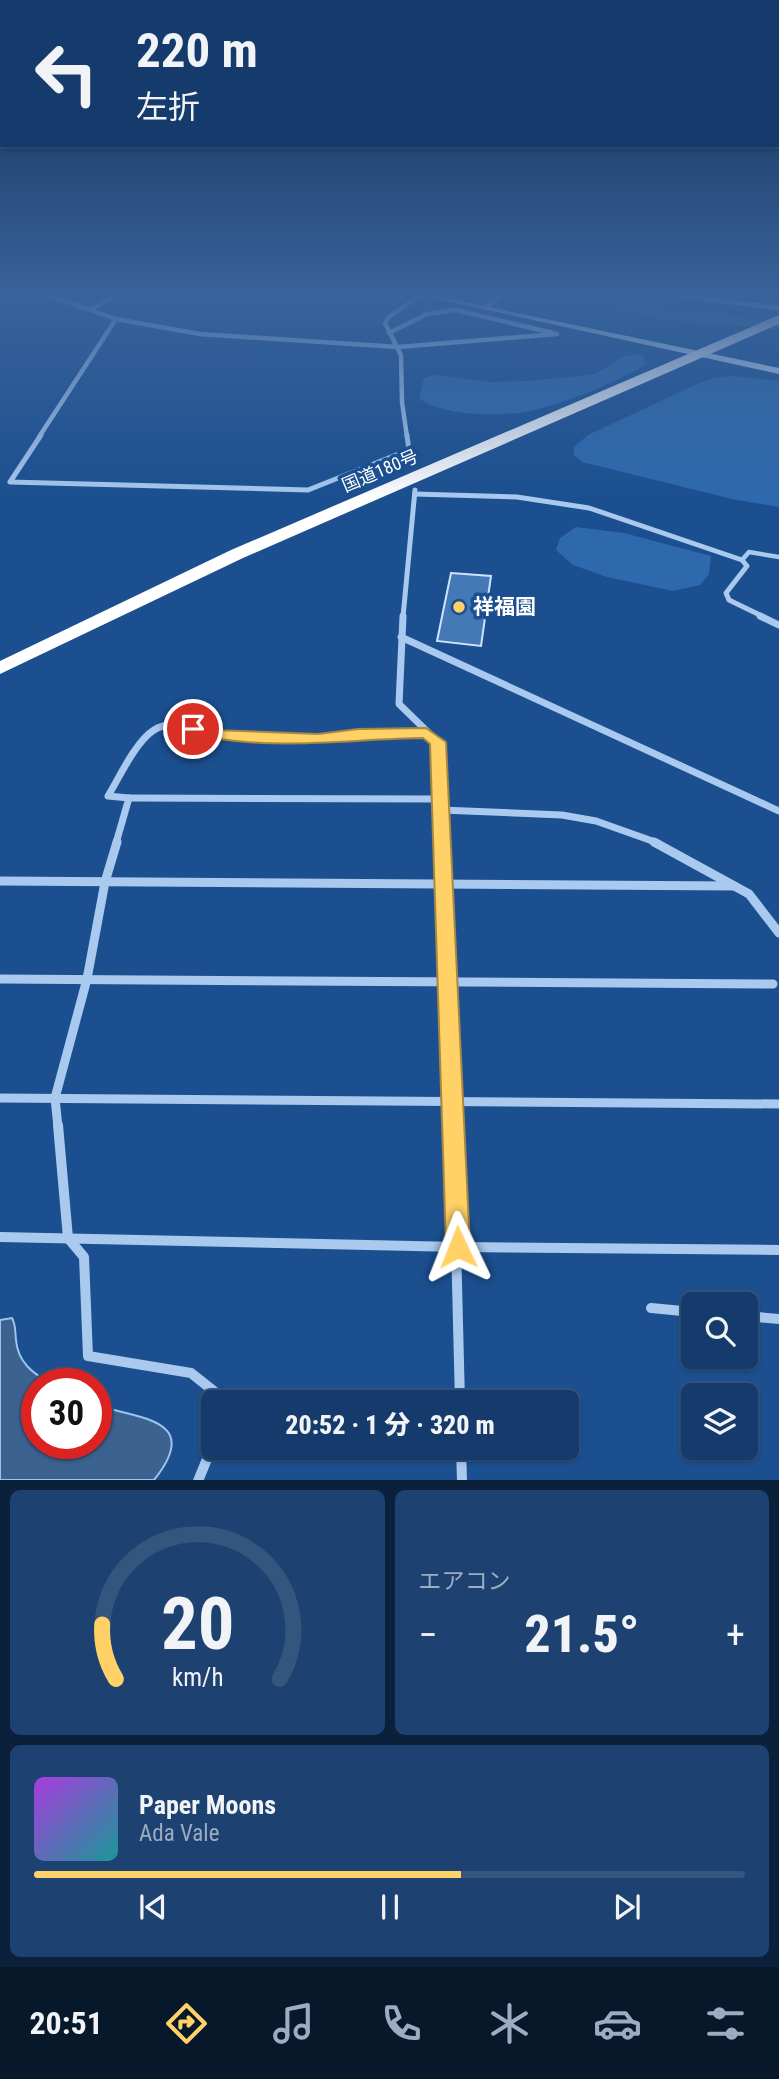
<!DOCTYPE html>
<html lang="ja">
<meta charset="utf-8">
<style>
:root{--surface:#143b6b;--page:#1d4271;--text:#f1f3f6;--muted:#9dadc1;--line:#33557e;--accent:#ffd166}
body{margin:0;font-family:"Roboto Condensed","Noto Sans JP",sans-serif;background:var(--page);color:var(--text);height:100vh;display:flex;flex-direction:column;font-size:26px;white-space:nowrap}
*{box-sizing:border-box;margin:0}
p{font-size:23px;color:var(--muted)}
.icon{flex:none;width:38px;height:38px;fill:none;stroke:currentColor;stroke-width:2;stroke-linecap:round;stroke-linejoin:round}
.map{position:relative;height:1480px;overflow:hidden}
.side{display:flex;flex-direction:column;gap:10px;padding:10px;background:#0b203b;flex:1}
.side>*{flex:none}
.banner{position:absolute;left:0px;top:0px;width:780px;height:147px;box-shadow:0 2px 5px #0004,0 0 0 2px var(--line);background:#143b6b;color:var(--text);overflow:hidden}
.controls{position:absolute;left:681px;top:1292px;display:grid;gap:14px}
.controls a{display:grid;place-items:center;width:77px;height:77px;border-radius:10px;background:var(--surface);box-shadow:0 2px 5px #0004,0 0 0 2px var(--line);font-size:35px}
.speed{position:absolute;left:21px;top:1368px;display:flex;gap:14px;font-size:35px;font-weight:700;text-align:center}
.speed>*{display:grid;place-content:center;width:91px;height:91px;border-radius:50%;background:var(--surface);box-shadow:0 2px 5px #0004,0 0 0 2px var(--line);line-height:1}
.speed .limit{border:10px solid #d22;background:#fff;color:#111}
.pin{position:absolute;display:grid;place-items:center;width:60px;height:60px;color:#fff;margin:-30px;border:4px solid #fff;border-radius:50%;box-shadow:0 2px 7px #0007}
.me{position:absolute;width:77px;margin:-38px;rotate:358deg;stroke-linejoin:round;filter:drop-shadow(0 0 5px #0008)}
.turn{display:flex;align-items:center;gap:24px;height:147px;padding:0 21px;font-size:32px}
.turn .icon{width:91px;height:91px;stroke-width:2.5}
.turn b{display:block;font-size:49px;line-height:60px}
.big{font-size:52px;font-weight:800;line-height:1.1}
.side .widget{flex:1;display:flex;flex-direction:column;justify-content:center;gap:10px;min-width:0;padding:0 24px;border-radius:10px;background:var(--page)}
.side .dial{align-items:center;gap:0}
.dial svg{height:182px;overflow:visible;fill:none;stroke:var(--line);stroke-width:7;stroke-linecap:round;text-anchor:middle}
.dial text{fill:var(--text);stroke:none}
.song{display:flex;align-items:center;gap:21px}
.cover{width:84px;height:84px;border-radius:10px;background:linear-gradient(135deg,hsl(280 70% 55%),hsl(180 70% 35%))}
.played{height:7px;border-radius:4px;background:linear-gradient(90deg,var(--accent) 60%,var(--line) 60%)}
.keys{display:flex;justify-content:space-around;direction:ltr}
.heat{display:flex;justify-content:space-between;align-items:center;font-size:38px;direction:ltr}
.side .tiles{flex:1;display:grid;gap:10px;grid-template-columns:1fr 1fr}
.widget:last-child{grid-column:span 2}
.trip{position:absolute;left:201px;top:1390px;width:378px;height:70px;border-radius:10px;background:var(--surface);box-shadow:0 2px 5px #0004,0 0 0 2px var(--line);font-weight:800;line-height:70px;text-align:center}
.tab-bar{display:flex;height:112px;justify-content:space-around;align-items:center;background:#08182b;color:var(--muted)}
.tab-bar .icon{width:49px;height:49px}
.tab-bar .on{color:var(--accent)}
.tab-bar b{font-size:32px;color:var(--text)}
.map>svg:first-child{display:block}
</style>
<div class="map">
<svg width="779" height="1481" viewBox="0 0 779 1481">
<rect width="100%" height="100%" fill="#1b4f8f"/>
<!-- green -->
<g fill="#2e69ad">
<path d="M639 354 644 357 645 365C618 382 567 402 535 410 507 417 441 417 419 398L424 378 434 375 490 382 530 381 596 374 623 356Z"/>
<polygon points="735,376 779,381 779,507 732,499 582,462 574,455 574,447 588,435 699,383 714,378"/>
<polygon points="576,527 624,533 711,556 709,574 700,585 673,591 607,577 573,565 556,550 560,538"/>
</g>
<!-- water -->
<path fill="#3c6290" stroke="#9cc4f0" stroke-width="2" d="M12 1318C16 1325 15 1332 16 1340 18 1363 33 1373 51 1384H37V1444H96V1405C140 1419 203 1419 154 1480H0V1320Z"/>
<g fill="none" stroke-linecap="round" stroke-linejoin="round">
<!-- river -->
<polygon fill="#3c6290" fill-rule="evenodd" points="513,292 597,292 653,308 779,320 779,330 653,318 586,299 536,300 515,296"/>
</g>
<!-- building -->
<polygon fill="#4478b7" stroke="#cfe3fa" stroke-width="2" points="451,573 491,576 481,646 437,641"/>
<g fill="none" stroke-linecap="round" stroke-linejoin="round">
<!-- lane -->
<polyline stroke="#a9c9ee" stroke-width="4.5" points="742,560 749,552 779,557"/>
<!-- street-far4 -->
<g stroke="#a9c9ee" stroke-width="4.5">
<polyline points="39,292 116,319 200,334 398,347 557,334"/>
<polyline points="651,292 779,308"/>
<polyline points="486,307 508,292"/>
<polyline points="91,310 118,292"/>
<polyline points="389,333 427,314 456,310 553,333"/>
<polyline points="39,437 116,319"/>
<polyline points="407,437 402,402 401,355 385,323 390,316 422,294"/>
</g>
<!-- street-far3 -->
<g stroke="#a9c9ee" stroke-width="5">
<polyline points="41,435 10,482 308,490 396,455 409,454"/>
<polyline points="407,435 411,466"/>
<polyline points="415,494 517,497 589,508 742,560 747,566 726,593 729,600 764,617"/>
<polyline points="403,617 415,490"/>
</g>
<!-- street-far2 -->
<g stroke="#a9c9ee" stroke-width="7">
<polyline points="403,616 399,704 438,742 442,843"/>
<polyline points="760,616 779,625"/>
<polyline points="401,637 779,811"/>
<polyline points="129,798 440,799"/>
<polyline points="441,810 562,815 596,821 658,843"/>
<path d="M116 843 129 798 108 796C119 778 136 741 154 730 175 716 204 734 227 736 293 741 360 735 426 733"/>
</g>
<!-- street-far1 -->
<g stroke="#a9c9ee" stroke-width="9">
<polyline points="442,842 453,1127"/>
<polyline points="654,842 749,894 779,933"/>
<polyline points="0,881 734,886"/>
<polyline points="0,979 773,984"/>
<polyline points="0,1098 779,1104"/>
<polyline points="58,1127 55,1098 87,979 105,882 117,842"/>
</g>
<!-- street -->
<g stroke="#a9c9ee" stroke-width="10">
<polyline points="58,1125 68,1238 84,1257 88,1356 191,1373 215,1392 219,1402"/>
<polyline points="453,1125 460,1402"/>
<polyline points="0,1237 458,1247 779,1250"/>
<polyline points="651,1308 693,1312"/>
<polyline points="746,1316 779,1319"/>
<polyline points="461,1447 462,1481"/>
<polyline points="198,1481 214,1442"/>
</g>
<!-- secondary -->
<polygon fill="#d6e6fa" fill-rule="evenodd" points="405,292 418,292 779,368 779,374"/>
<!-- highway -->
<polygon fill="#fff" fill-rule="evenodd" points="779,315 779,324 243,558 0,674 0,661 231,550"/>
</g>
<!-- sky -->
<linearGradient id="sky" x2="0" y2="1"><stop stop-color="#0f2b4f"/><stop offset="0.59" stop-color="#39639b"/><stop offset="1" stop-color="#39639b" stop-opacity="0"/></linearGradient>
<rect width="779" height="499" fill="url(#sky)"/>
<!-- route -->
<path fill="#ffd166" stroke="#a68842" stroke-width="2" d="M193 724 214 730 318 734 358 729 426 728 446 742 470 1247 466 1255 458 1258 449 1255 446 1247 430 744 423 738C346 739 262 753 187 732L185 729 187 725Z"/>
<!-- markers -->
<circle fill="#ffd166" stroke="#1b4f8f" stroke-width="2.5" cx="459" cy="607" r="7"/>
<g text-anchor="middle" stroke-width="7" stroke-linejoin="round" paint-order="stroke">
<!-- far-street labels -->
<g font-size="18" fill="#fff" stroke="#1b4f8f">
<text transform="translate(380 471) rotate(-23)" y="6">国道180号</text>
</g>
<!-- poi labels -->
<g font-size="21" font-weight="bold" fill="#fff" stroke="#1b4f8f" text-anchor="start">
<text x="473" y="614">祥福園</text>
</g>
</g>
</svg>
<div class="controls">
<a><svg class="icon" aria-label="search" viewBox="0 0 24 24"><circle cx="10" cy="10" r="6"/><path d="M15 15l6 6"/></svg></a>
<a><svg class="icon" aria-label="layers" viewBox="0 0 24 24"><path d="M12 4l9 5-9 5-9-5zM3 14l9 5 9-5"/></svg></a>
</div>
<div class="speed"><div class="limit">30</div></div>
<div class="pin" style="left:193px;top:729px;background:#d93025"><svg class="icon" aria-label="arrive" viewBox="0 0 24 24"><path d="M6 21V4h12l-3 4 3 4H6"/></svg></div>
<svg class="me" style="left:458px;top:1247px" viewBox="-20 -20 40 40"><path d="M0-17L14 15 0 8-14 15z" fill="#ffd166" stroke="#fff" stroke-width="4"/></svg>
<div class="trip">20:52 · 1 分 · 320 m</div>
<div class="banner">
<div class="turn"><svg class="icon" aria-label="left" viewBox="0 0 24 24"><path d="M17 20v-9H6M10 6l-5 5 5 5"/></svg><div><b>220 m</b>左折</div></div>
</div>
</div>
<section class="side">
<div class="tiles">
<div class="widget dial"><svg viewBox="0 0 100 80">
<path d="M14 69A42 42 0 1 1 86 69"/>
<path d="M14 69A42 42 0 0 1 8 45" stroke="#ffd166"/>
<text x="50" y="56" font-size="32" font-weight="700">20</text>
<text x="50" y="72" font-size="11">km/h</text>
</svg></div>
<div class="widget"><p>エアコン</p>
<div class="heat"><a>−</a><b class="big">21.5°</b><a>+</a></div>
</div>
<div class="widget">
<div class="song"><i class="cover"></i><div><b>Paper Moons</b><p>Ada Vale</p></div></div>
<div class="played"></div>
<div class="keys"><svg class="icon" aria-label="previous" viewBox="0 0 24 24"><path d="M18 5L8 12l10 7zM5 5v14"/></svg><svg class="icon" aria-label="pause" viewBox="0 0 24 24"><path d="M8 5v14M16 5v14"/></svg><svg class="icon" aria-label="next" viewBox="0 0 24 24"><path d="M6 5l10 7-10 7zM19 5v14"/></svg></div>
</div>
</div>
</section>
<nav class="tab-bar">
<b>20:51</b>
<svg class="icon on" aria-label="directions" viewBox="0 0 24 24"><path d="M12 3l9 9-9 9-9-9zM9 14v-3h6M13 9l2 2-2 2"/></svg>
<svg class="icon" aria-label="music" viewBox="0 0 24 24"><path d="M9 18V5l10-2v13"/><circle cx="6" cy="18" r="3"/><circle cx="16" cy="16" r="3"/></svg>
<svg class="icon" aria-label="phone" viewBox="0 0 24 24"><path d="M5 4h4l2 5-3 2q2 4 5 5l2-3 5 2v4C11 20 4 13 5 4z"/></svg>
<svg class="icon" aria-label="climate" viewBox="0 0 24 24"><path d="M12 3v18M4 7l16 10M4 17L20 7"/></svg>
<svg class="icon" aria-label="car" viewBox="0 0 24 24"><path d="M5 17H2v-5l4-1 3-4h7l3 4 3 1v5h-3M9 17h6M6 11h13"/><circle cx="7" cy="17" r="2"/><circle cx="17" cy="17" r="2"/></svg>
<svg class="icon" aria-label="filters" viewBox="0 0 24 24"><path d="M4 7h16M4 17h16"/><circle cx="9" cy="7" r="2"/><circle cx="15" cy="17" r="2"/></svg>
</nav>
